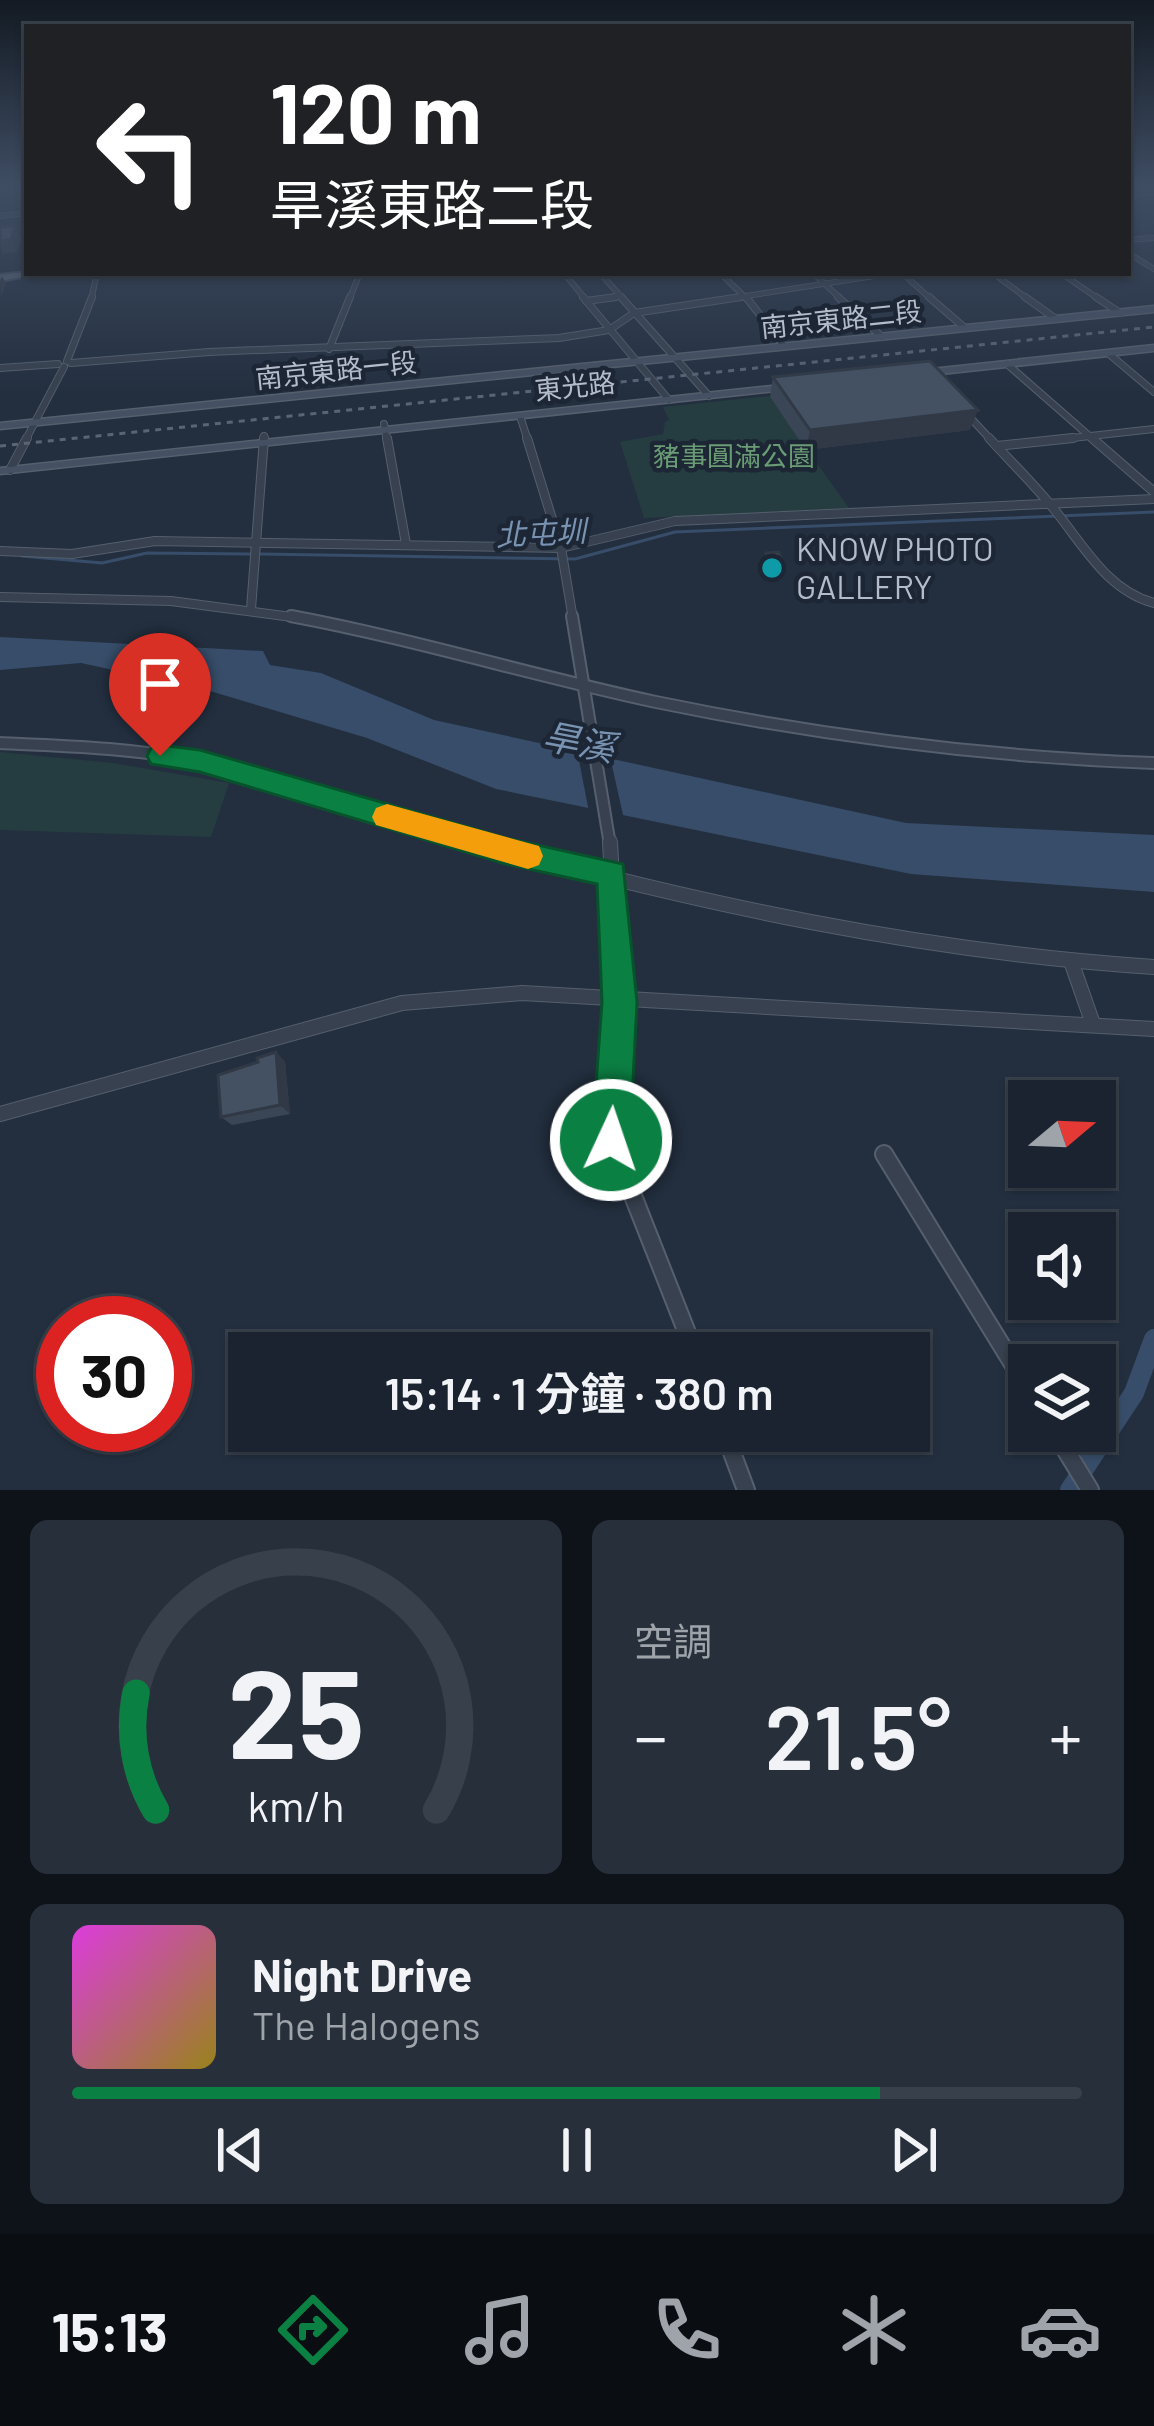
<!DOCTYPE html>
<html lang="zh-TW">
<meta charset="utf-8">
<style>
:root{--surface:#1a232f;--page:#272f3b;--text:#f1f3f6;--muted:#9fa4aa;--line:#38404b;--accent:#0b8043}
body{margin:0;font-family:Barlow,"Noto Sans TC",sans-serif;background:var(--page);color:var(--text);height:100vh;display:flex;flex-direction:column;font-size:45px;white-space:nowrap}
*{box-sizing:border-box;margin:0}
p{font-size:39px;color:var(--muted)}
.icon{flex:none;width:66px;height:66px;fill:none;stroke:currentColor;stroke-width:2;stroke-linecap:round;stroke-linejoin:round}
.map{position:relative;height:1490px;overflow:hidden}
.panel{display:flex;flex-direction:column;gap:30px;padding:30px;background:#0e131a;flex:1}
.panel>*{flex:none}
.top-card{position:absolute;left:24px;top:24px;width:1107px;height:252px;border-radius:0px;box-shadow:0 3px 9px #0004,0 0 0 3px var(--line);background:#202124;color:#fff;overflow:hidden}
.needle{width:78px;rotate:71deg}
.fabs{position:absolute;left:1008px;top:1080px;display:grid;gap:24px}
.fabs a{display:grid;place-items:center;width:108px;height:108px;border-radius:0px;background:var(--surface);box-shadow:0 3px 9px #0004,0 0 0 3px var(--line);font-size:60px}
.speed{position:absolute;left:36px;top:1296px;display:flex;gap:24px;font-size:60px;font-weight:700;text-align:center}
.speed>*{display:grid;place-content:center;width:156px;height:156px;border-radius:50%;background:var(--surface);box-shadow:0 3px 9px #0004,0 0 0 3px var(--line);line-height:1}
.speed .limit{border:18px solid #d22;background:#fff;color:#111}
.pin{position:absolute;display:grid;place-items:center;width:102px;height:102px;color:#fff;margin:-123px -51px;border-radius:50% 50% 50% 0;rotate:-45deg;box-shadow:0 0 12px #0007}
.pin .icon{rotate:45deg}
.me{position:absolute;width:132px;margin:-66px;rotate:3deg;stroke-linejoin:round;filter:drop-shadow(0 0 9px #0008)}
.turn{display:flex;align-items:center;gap:42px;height:252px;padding:0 48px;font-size:54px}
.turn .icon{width:156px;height:156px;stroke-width:2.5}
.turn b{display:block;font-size:84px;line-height:102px}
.big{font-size:90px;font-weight:600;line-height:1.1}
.panel .card{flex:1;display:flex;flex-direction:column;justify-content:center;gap:18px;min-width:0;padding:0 42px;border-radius:18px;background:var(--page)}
.panel .dial{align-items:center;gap:0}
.dial svg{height:312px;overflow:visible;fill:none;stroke:var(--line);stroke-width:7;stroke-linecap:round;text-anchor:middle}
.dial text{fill:var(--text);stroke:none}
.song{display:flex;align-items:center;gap:36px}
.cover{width:144px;height:144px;border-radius:18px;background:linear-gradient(135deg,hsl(300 70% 55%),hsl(50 70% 35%))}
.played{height:12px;border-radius:6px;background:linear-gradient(90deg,var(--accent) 80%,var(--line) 80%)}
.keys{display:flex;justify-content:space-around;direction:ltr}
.heat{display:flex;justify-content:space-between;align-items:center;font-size:66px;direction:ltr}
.panel .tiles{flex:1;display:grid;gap:30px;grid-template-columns:1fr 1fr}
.card:last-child{grid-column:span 2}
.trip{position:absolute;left:228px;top:1332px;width:702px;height:120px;border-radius:0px;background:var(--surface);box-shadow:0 3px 9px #0004,0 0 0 3px var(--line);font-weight:600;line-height:120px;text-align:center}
.tabs{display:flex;height:192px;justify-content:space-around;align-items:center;background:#0a0e13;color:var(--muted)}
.tabs .icon{width:84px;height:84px}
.tabs .on{color:var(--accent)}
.tabs b{font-size:54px;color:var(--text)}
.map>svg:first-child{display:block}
</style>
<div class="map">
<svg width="1154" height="1490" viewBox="0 0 1154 1490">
<rect width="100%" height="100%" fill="#232f3f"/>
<!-- green -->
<g fill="#253d40">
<polygon points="769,396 849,508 644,518 620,442 663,434 665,422 669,420 663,407"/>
<polygon points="0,752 113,763 229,783 211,837 0,830"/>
</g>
<!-- water -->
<polygon fill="#374d69" points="0,637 263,651 270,665 321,673 434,720 906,823 1154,835 1154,892 911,874 496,789 367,738 210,691 81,663 0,670"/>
<!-- pier -->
<polygon fill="#232f3f" points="576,745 609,752 625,824 590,817"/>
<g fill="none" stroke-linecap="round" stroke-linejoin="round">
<!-- stream -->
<g stroke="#374d69" stroke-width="3">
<polyline points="260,554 575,559 675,532 1154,512"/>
<polyline points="22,556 102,563 147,553 251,554"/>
</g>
<!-- canal -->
<polyline stroke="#374d69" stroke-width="20" points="1070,1490 1134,1393 1154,1339"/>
<!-- street-far5 casing -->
<g stroke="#555f6d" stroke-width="6">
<g id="street-far5">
<polyline points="1128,194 1154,192"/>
<polyline points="0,216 27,213"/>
<polyline points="1128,240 1154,238"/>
<polyline points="1128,253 1154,269"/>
<polyline points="564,273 586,300"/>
<polyline points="600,273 624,300"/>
<polyline points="720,273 748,300"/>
<polyline points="813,273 842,300"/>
<polyline points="902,273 932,300"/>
<polyline points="993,273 1029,300"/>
<polyline points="1061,273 1100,300"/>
<polyline points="91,300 97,273"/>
<polyline points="349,300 360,273"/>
<polyline points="596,300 620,296"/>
<polyline points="721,300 893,273"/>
</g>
</g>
<!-- street-far4 casing -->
<g stroke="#555f6d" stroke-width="8">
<g id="street-far4">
<polyline points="583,297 669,400"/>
<polyline points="621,297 709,396"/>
<polyline points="746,297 784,346"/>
<polyline points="838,297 882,337"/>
<polyline points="929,297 965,328"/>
<polyline points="1025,297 1056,319"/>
<polyline points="1096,297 1120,313"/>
<polyline points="586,301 616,297"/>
<polyline points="329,349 350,297"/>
<polyline points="1108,353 1154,392"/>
<polyline points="67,361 92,297"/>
<polyline points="71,363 209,352 559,338 609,330 634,313 741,297"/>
<polyline points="1007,364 1095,441"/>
<polyline points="0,368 58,364"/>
<polyline points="965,412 992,441"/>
<polyline points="520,416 528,441"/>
<polyline points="384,424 387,441"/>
<polyline points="25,441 64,367"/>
<polyline points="264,441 264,436"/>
<polyline points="1045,441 1154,429"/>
</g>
</g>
<!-- street-far3 casing -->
<g stroke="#555f6d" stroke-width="10">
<g id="street-far3">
<polyline points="387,438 406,544"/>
<polyline points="527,438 561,548 573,619"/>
<path d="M989 438C1010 461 1033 483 1053 508 1083 544 1106 590 1154 603"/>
<polyline points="1092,438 1154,492"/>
<polyline points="997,446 1073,438"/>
<polyline points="10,470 27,438"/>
<polyline points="0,551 72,554 155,541 561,548 675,521 1154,499"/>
<polyline points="0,597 171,601 307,619"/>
<polyline points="251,609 264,438"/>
</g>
</g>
<!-- street-far2 casing -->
<g stroke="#555f6d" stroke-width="14">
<g id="street-far2">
<path d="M291 616C414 639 534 676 656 702 821 736 986 757 1154 763"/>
<polyline points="572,616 610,845"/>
<path d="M0 743C68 746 136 748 202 762 299 782 391 819 486 845"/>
</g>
</g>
<!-- street-far1 casing -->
<g stroke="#555f6d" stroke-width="16">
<g id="street-far1">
<path d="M475 842C698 904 923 952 1154 967"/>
<polyline points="610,842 619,1002 612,1131"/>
<polyline points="1072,964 1093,1024"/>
<polyline points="0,1114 402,1003 522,993 1154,1029"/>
</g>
</g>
<!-- street casing -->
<g stroke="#555f6d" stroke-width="20">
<g id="street">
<polyline points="612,1128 611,1140 695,1353"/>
<polyline points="884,1154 1029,1390"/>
<polyline points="724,1431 746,1490"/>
<polyline points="1054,1431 1090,1490"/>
</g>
</g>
<!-- secondary casing -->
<g stroke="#555f6d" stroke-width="3">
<g id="secondary">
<polygon points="1154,306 1154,312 0,429 0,423"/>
<polygon points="1154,345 1154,351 922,376 917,373 922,370"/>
<polygon points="791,384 796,387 794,389 0,474 0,468"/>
</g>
</g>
<!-- primary casing -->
<g stroke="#404a58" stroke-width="4">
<polygon id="primary" points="27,272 43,273 0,281 0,275"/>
</g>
<!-- street-far5 -->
<use href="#street-far5" stroke="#37414f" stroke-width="4.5"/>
<!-- street-far4 -->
<use href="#street-far4" stroke="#37414f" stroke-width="6"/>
<!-- street-far3 -->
<use href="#street-far3" stroke="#37414f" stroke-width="8"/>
<!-- street-far2 -->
<use href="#street-far2" stroke="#37414f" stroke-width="10"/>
<!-- street-far1 -->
<use href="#street-far1" stroke="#37414f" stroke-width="14"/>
<!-- street -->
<use href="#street" stroke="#37414f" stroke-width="16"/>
<!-- secondary -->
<use href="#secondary" fill="#455062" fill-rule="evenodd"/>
<!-- primary -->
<use href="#primary" fill="#55606f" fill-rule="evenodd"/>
<!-- rail -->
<polyline stroke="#596576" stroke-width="3" stroke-dasharray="6 6" stroke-linecap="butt" points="0,446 1154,327"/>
</g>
<!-- wall -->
<g fill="#3a4655">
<polygon points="773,377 970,430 806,450 770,397"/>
<polygon points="766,553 782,563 780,573 767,574 764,563"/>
<polygon points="276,1052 285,1062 290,1114 232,1125 221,1117 258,1062"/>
</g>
<!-- shaded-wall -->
<g fill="#303945">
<polygon points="15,226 21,238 17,252 2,254 0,241"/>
<polygon points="2,276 6,284 1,298 0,280"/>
<polygon points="978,410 970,430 806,450 810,430"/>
<polygon points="276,1052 285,1062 290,1114 280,1105"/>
</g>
<!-- building -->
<g fill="#445163" stroke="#303945" stroke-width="3">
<polygon points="15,226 11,240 0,241 0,227"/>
<polygon points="930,361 978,410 810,430 773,377"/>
<polygon points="779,552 782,563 769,563 766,553"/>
<polygon points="276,1052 280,1105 221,1117 218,1075 258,1062 257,1058"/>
</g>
<!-- sky -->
<linearGradient id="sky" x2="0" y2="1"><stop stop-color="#131a23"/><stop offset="0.47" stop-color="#3f4d63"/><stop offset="1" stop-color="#3f4d63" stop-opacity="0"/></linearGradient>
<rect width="1154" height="395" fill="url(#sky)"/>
<!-- route -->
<polygon fill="#0b8043" stroke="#07532c" stroke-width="3" points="160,745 200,750 506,838 623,864 637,1002 630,1140 624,1153 611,1159 597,1153 592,1140 602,1002 597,884 506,864 200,772 151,764 147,756 151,748"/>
<!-- slow -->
<polygon fill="#f59e0b" points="387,804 528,843 539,846 543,856 539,865 528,869 376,825 372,817 376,808"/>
<!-- markers -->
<circle fill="#0f9aa8" stroke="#1c2634" stroke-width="4.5" cx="772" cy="568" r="12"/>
<g text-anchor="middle" stroke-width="9" stroke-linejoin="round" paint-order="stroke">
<!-- far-street labels -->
<g font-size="27" fill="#b3bcca" stroke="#1c2634">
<text transform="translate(841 320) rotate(-6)" y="9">南京東路二段</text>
<text transform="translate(336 371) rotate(-6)" y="9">南京東路一段</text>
<text transform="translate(575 387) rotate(-6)" y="9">東光路</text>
</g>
<!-- far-park labels -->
<g font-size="27" fill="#699c74" stroke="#1c2634">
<text x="734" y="466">豬事圓滿公園</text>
</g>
<!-- far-water labels -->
<g font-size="30" font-style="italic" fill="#7993b2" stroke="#1c2634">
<text transform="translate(541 534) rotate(-3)" y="10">北屯圳</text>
</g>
<!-- poi labels -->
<g font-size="33" fill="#b3bcca" stroke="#1c2634" text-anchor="start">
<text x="796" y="561">KNOW PHOTO<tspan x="796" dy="38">GALLERY</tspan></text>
</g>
<!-- water labels -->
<g font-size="36" font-style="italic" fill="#7993b2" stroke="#1c2634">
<text transform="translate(579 742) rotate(11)" y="13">旱溪</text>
</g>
</g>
</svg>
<div class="fabs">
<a><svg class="needle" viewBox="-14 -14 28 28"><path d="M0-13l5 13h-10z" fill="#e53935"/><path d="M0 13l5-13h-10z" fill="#9fa4aa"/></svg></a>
<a><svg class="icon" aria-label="sound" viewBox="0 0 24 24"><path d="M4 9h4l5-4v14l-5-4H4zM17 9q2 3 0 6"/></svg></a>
<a><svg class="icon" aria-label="layers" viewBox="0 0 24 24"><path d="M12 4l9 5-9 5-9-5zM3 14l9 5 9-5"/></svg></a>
</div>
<div class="speed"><div class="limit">30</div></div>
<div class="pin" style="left:160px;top:756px;background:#d93025"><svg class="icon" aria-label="arrive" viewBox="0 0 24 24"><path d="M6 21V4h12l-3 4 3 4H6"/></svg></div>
<svg class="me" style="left:611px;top:1140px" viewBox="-20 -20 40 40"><circle r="17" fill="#0b8043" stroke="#fff" stroke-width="3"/><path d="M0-11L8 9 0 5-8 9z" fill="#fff"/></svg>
<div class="trip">15:14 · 1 分鐘 · 380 m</div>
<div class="top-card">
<div class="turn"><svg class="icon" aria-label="left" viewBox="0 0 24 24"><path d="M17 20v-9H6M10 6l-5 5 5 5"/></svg><div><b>120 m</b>旱溪東路二段</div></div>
</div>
</div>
<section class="panel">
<div class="tiles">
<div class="card dial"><svg viewBox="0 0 100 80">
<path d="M14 69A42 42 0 1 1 86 69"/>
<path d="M14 69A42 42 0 0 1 9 39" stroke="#0b8043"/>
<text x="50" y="56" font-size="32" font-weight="700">25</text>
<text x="50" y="72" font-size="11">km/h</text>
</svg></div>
<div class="card"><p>空調</p>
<div class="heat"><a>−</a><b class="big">21.5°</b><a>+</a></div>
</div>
<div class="card">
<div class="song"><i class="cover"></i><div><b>Night Drive</b><p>The Halogens</p></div></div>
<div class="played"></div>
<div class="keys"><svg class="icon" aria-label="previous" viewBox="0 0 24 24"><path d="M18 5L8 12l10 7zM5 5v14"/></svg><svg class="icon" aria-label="pause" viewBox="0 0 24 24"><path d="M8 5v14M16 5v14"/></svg><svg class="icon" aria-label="next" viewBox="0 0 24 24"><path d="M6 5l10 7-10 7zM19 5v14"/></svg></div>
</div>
</div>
</section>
<nav class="tabs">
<b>15:13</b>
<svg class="icon on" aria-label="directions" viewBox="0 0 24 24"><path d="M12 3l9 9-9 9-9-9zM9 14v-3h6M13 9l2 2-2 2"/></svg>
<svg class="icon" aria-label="music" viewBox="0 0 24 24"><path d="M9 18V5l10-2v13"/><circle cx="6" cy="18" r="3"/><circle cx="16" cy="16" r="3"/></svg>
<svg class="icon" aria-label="phone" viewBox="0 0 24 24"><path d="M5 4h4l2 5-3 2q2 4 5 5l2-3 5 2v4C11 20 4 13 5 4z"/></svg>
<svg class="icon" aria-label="climate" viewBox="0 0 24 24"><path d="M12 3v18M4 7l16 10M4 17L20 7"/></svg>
<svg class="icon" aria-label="car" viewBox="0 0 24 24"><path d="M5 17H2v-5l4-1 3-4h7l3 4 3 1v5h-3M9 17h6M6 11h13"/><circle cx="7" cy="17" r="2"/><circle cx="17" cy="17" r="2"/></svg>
</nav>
